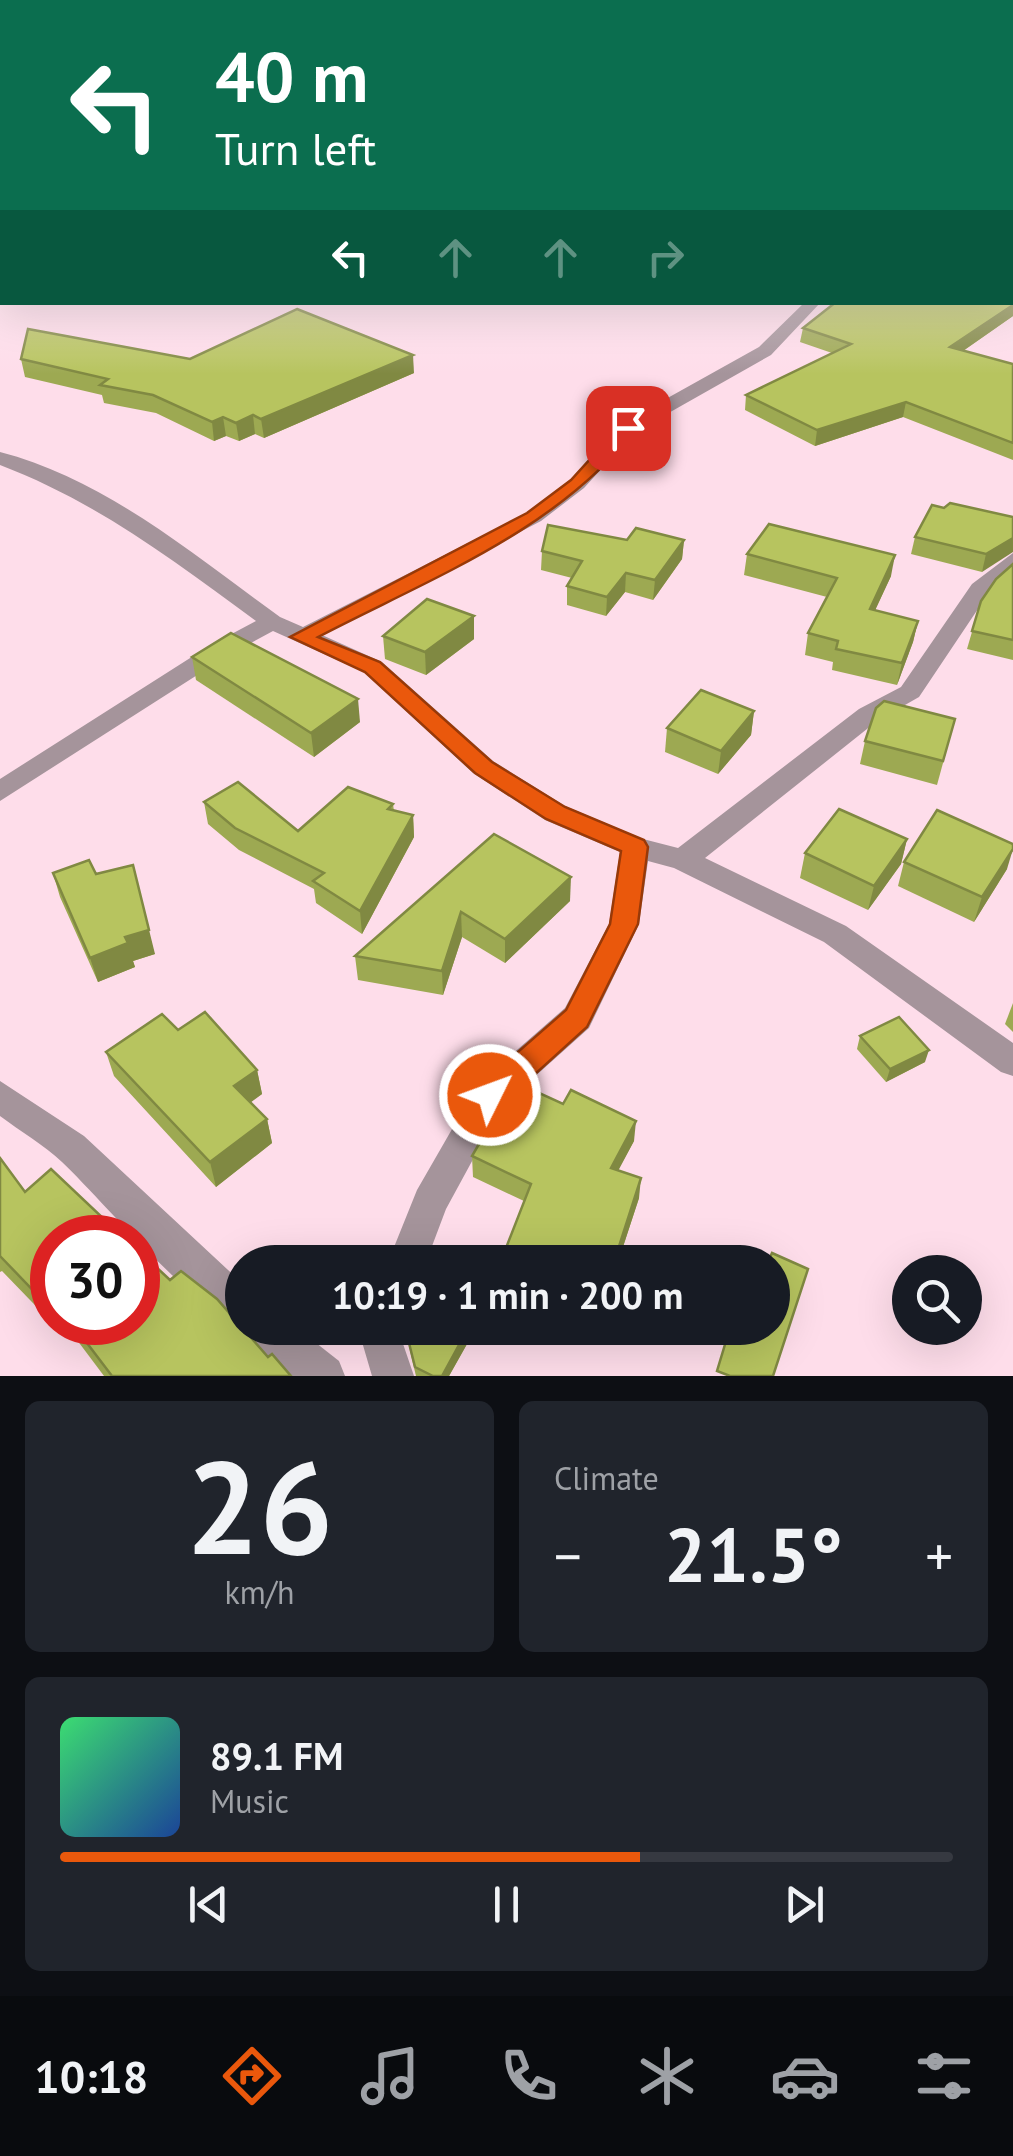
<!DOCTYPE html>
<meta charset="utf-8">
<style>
:root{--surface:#171b24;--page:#20242c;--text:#f1f3f6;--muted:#9ea1a6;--line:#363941;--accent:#ea580c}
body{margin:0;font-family:"PT Sans",sans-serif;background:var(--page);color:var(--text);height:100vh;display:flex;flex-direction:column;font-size:38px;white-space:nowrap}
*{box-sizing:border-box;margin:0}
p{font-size:32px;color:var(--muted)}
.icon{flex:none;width:55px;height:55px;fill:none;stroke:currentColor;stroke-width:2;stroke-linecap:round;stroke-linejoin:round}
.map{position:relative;height:1376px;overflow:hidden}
.side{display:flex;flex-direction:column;gap:25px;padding:25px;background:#0d0f14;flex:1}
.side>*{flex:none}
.guide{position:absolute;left:0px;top:0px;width:1015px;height:305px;box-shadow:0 10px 40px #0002;background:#0b6e4f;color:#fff;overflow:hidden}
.tools{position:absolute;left:892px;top:1255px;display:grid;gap:20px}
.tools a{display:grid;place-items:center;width:90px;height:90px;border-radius:50%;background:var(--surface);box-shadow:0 10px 40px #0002;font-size:50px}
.speed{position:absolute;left:30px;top:1215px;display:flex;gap:20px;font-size:50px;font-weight:700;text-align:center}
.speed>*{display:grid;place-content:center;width:130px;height:130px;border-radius:50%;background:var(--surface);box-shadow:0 10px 40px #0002;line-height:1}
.speed .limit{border:15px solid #d22;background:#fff;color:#111}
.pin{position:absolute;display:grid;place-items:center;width:85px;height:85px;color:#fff;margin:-42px;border-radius:20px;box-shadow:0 5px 15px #0006}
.me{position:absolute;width:110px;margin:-55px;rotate:48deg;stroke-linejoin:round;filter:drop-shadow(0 0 8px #0008)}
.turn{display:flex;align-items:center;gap:35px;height:210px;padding:0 50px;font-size:45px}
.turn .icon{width:130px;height:130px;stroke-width:2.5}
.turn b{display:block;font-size:70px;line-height:85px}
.lanes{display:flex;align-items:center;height:95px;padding:0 50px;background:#0003;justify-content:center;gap:50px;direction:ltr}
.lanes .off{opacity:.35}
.big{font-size:75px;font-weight:600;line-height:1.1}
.side .widget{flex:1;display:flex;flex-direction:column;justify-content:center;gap:15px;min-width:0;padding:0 35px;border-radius:15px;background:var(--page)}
.side .dial{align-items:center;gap:0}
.dial b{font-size:130px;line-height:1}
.song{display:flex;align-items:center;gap:30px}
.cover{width:120px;height:120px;border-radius:15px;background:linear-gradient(135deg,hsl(140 70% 55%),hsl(220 70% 35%))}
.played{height:10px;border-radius:5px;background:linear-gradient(90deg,var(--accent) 65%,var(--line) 65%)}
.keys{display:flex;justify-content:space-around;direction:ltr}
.heat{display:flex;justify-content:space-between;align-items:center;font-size:55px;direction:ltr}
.side .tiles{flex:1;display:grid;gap:25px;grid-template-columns:1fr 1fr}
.widget:last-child{grid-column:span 2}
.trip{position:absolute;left:225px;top:1245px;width:565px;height:100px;border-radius:50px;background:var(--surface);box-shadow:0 10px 40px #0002;font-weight:600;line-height:100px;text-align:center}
.menu{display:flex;height:160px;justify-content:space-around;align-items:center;background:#090b0e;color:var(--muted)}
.menu .icon{width:70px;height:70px}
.menu .active{color:var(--accent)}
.menu b{font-size:45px;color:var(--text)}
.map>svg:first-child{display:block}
</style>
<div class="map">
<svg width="1013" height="1376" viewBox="0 0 1013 1376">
<rect width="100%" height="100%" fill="#feddea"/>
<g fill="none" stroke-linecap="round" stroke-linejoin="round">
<!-- minor -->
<g fill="#a5949b" fill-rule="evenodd">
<rect x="1012" y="226" width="1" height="8"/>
<path d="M805 302H821L771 355 635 432 584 488 541 521 322 635 382 662 493 761 565 806 643 839 678 848 859 709 901 687 972 584 1013 553V572L988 594 919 697 877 721 705 858 846 926 1013 1043V1076L1001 1072 824 942 674 868 648 861 639 924 589 1028 502 1106 446 1209 426 1262H388L417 1190 478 1084 565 1008 609 924 620 852 545 820 473 773 364 672 273 631 227 656 0 801V779L209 646 256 621C173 560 97 502 0 465V452C105 479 194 555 280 617L303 627 527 513 570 480 621 424 759 347Z"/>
<path d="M0 1081 84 1136 242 1283 243 1328C197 1313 102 1200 62 1162 44 1145 20 1131 0 1116Z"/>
<polygon points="246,1328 297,1328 339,1361 345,1376 292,1376 252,1342"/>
<polygon points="362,1328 402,1328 400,1335 414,1376 372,1376 360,1335"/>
</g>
</g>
<!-- wall -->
<g fill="#9da952">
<polygon points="1013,316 963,351 1013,364 1013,460 903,417 815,446 745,410 746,395 832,353 800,342 803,328"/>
<polygon points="21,359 190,359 414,373 264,438 255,434 239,441 226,436 214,441 156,413 104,403 102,395 25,377"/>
<polygon points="944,508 1013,517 982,572 911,554 915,537"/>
<polygon points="627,540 684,540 682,559 653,600 625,592 606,616 567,605 567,586 572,578 541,570 542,551"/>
<polygon points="747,554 891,576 875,610 918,621 913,642 897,685 832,670 833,662 805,655 808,633 827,597 744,575"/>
<polygon points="1013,564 1013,660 967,649 981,601"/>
<polygon points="383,636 474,639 426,675 385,659"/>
<polygon points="192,657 360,722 314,757 196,680"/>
<polygon points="754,711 751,735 718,774 665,752 667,728"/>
<polygon points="955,719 937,785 860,764 865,741"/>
<polygon points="204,802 298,831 393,804 394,811 413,815 414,837 362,934 316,903 314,889 239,850 208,824"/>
<polygon points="494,834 570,901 505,963 462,937 443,995 358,980 355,956"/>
<polygon points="907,839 901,864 868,910 800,878 805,853"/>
<polygon points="904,862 1007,869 974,922 898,886"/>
<polygon points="53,873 96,874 155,954 133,961 135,967 98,982 60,897"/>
<polygon points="1013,1003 1013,1032 1005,1024"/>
<polygon points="178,1030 257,1070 262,1094 250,1102 267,1119 272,1143 216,1187 114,1076 106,1052"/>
<polygon points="860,1036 925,1062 886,1082 857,1049"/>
<polygon points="634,1141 618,1170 639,1198 618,1262 506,1262 506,1248 524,1201 473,1177 472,1156"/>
<polygon points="0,1158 52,1238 52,1322 138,1322 170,1280 291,1376 104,1376 65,1324 59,1330 2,1271 0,1272"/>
<polygon points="408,1339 467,1344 449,1376 416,1376 410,1351"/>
</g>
<!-- shaded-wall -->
<g fill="#808942">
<polygon points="1013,305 1013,316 947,362 950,347"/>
<polygon points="413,355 414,373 264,438 261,419"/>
<polygon points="906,402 903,417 815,446 817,430"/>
<polygon points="253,415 255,434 239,441 236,423"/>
<polygon points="223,417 226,436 214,441 212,422"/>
<polygon points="1013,538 1013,552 982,572 986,554"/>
<polygon points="684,540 682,559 653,600 655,580"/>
<polygon points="895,555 891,576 866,630 870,609"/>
<polygon points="626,573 625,592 606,616 607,597"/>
<polygon points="474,616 474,639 426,675 425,652"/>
<polygon points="918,621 913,642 897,685 902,663"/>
<polygon points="358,699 360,722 314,757 311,733"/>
<polygon points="754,711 751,735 718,774 721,751"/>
<polygon points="413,815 414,837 362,934 360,911"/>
<polygon points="907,839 901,864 868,910 874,886"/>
<polygon points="1013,849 1007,869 974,922 982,897"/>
<polygon points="133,865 155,954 133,961 135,967 98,982 90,958 125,937"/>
<polygon points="571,877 570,901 505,963 505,939"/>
<polygon points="461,912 462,937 443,995 442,971"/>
<polygon points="929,1050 925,1062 886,1082 890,1069"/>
<polygon points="257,1070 262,1094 239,1111 234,1086"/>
<polygon points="267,1119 272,1143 216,1187 210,1162"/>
<polygon points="636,1121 634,1141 609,1188 611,1168"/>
<polygon points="641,1178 639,1198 618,1262 614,1262"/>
<polygon points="55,1322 64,1322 65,1324 59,1330"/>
<polygon points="466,1332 467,1344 449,1376 442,1376"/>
</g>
<!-- building -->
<g fill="#b7c45f" stroke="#808942" stroke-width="2.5">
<polygon points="1012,283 1013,305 950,347 1013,364 1013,443 906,402 817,430 746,395 851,344 803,328 836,302 1012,302"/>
<polygon points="297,309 413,355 261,419 253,415 236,423 223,417 212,422 153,395 100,385 108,379 21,359 28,329 190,359"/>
<polygon points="950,503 1013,517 1013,538 986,554 915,537 932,505 944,508"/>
<polygon points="769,524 895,555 870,609 918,621 902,663 836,649 838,641 808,633 837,578 747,554"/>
<polygon points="548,525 627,540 636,528 684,540 655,580 626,573 607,597 567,586 582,561 542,551"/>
<polygon points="1013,564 1013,640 972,631 981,601 996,579"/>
<polygon points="427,599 474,616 425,652 383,636"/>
<polygon points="231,633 358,699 311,733 192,657"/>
<polygon points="701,690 754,711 721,751 667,728"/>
<polygon points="884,701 955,719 943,761 865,741 876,708"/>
<polygon points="238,782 298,831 348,787 393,804 388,809 413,815 360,911 313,881 324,873 235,828 204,802"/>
<polygon points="839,809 907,839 874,886 805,853"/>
<polygon points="937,810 1013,844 1013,849 982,897 904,862"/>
<polygon points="494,834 571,877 505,939 461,912 442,971 355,956"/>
<polygon points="89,860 96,874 133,865 149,930 125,937 128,943 90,958 53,873"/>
<polygon points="205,1012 257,1070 234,1086 267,1119 210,1162 106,1052 162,1014 178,1030"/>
<polygon points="899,1017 929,1050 890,1069 860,1036"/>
<polygon points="515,1082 563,1104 571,1090 636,1121 611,1168 641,1178 614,1262 531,1262 533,1258 506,1248 531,1184 472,1156"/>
<polygon points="0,1158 25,1192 51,1169 124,1238 52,1238 52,1303 49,1307 0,1256"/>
<polygon points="138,1250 170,1280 181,1271 217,1299 268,1357 272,1354 291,1376 112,1376 71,1322 138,1322"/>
<polygon points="772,1253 808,1269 773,1376 730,1376 717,1371 730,1328 772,1328 772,1262 768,1262"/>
<polygon points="415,1328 457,1328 466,1332 442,1376 433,1376 415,1367 408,1339"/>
</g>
<!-- sky -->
<linearGradient id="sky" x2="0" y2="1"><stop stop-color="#9f9bcc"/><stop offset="0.49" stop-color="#fff0f6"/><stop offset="1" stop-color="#fff0f6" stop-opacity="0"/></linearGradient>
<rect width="1013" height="374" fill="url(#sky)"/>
<!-- route -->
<path fill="#ea580c" stroke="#983908" stroke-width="2.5" d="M622 424 637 428C557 531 431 578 318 637L380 662 492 762 565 807 644 840 648 847 638 924 587 1027 501 1105 490 1109 479 1105 474 1095 479 1086 566 1010 610 924 621 851 546 819 475 773 365 672 290 637 527 513 571 480Z"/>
</svg>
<div class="tools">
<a><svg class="icon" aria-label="search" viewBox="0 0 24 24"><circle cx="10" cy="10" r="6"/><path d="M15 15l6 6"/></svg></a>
</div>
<div class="speed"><div class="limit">30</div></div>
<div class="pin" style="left:628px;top:428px;background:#d93025"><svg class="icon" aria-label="arrive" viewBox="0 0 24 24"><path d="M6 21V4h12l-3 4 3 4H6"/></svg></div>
<svg class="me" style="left:490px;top:1095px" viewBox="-20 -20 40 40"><circle r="17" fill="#ea580c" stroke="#fff" stroke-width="3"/><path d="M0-11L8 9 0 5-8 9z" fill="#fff"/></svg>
<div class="trip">10:19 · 1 min · 200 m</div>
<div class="guide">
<div class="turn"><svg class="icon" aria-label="left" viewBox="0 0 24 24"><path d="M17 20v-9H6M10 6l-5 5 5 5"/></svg><div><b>40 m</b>Turn left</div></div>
<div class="lanes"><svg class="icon" aria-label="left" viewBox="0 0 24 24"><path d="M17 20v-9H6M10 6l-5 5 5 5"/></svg><svg class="icon off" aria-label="ahead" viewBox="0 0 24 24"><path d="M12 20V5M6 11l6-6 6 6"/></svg><svg class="icon off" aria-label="ahead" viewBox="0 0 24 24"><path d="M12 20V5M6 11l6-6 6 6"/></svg><svg class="icon off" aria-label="right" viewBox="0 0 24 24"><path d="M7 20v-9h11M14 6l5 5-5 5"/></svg></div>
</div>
</div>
<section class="side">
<div class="tiles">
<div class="widget dial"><b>26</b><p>km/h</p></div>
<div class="widget"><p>Climate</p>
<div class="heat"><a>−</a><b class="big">21.5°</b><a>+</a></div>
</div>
<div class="widget">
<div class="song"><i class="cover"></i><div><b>89.1 FM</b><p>Music</p></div></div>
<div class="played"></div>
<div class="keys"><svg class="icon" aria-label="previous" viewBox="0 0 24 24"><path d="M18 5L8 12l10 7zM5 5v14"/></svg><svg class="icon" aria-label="pause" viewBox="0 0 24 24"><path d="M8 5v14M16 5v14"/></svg><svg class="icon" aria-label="next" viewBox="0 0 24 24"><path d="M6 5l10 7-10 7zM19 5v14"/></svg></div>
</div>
</div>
</section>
<nav class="menu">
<b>10:18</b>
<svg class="icon active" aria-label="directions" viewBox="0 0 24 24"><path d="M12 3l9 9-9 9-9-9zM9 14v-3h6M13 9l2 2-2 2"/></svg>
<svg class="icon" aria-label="music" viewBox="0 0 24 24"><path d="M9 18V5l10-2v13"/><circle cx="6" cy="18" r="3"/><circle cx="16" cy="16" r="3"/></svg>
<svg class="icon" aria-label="phone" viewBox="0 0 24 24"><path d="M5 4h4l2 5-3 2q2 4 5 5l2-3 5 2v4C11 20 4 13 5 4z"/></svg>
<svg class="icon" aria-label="climate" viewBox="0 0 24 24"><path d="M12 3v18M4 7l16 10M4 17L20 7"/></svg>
<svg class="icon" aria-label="car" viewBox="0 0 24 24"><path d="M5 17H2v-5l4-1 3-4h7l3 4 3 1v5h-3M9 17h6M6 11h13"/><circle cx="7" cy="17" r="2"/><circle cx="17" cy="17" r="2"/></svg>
<svg class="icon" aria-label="filters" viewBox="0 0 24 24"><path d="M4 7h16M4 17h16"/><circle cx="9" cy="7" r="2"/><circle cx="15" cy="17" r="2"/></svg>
</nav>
